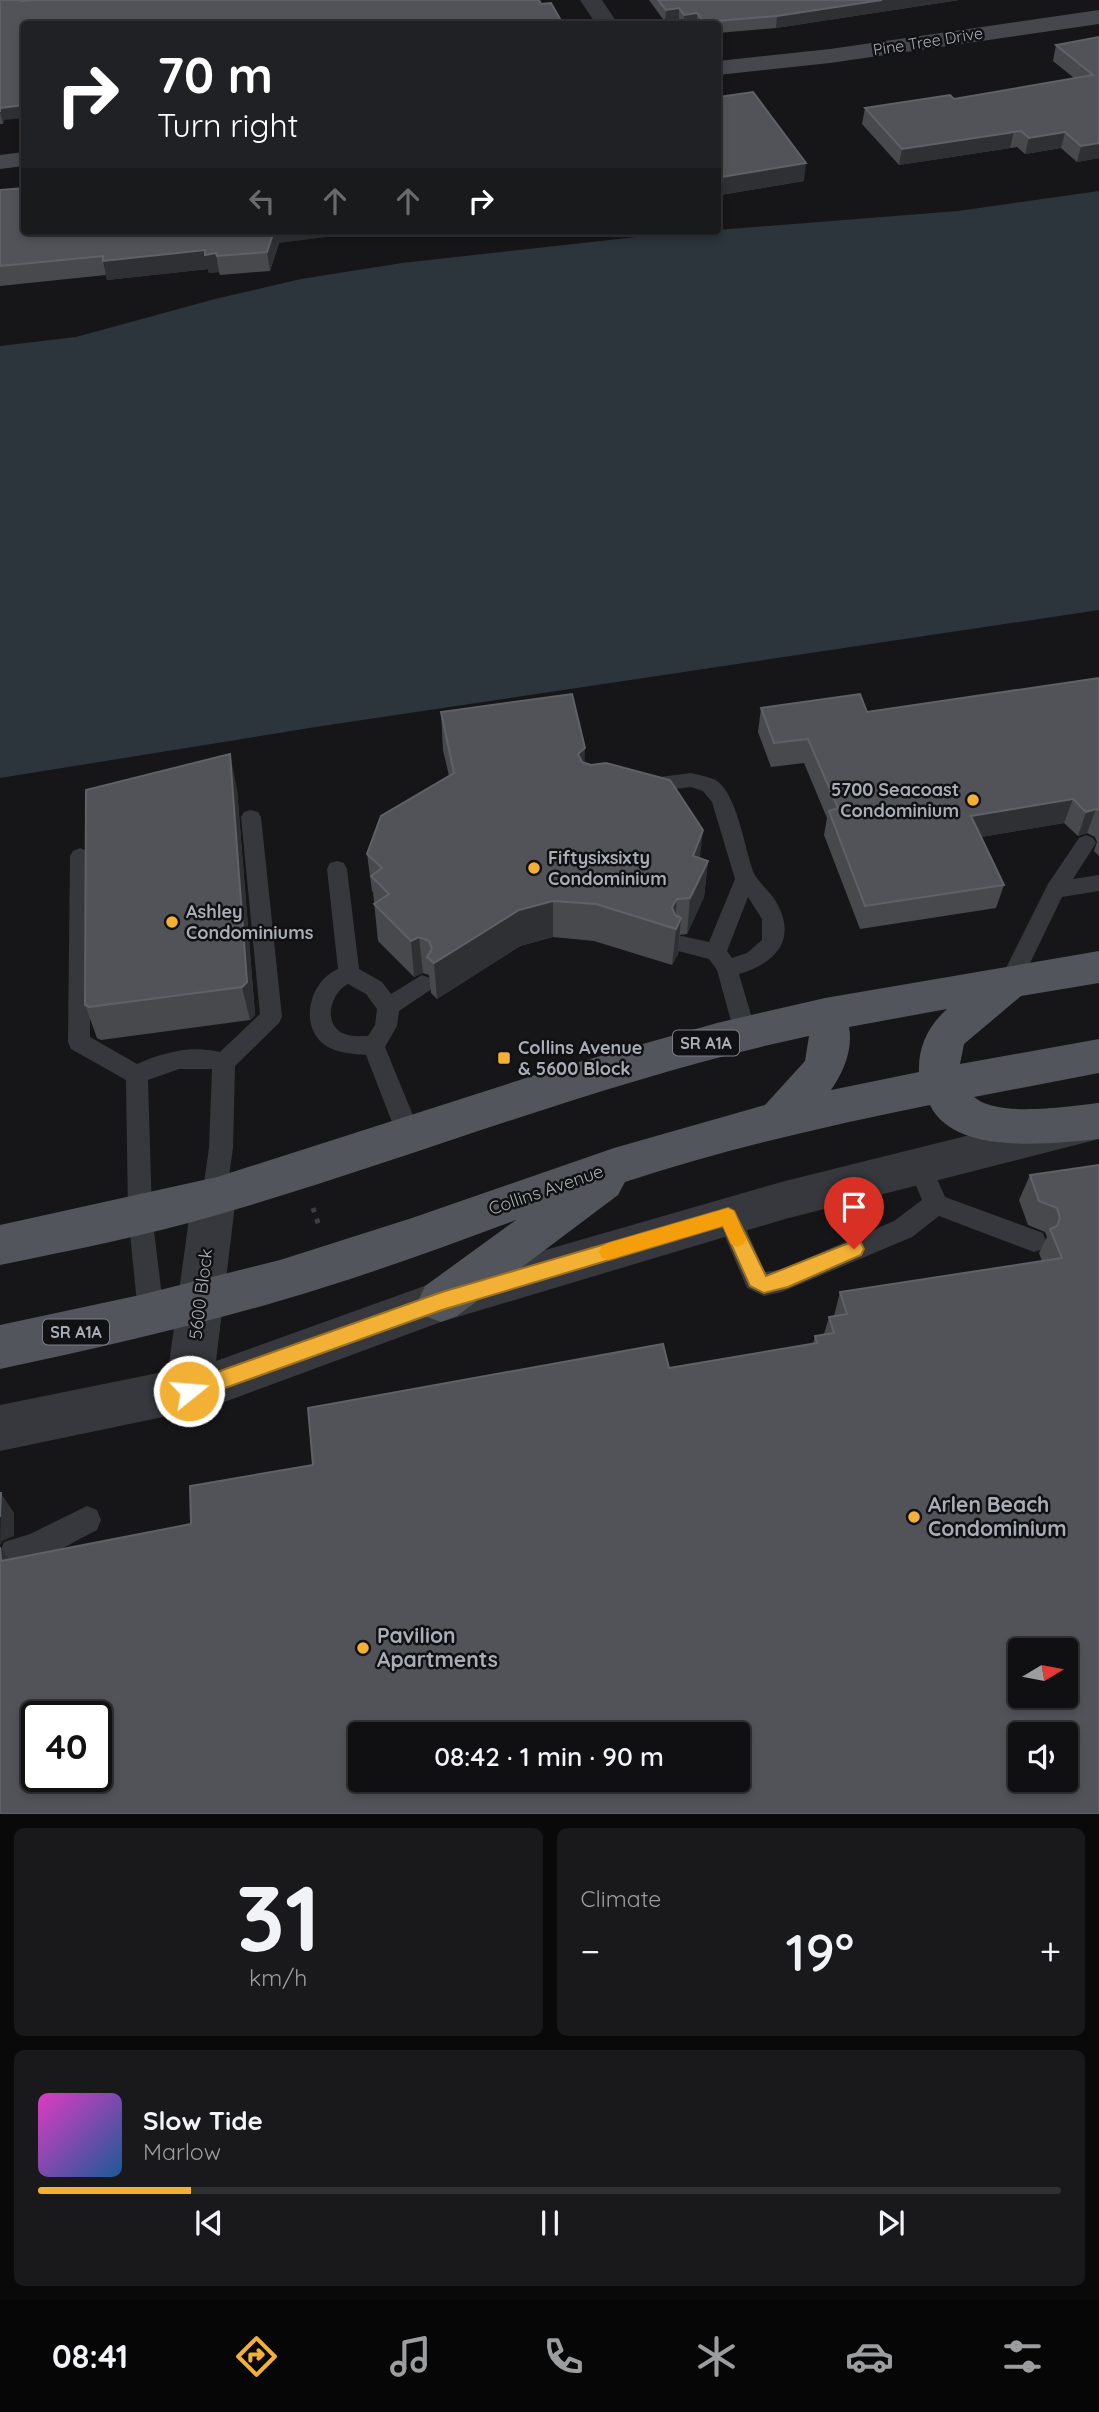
<!DOCTYPE html>
<meta charset="utf-8">
<style>
:root{--surface:#101012;--page:#19191b;--text:#f1f3f6;--muted:#9c9d9f;--line:#303032;--accent:#f2b134}
body{margin:0;font-family:Quicksand,sans-serif;background:var(--page);color:var(--text);height:100vh;display:flex;flex-direction:column;font-size:26px;white-space:nowrap}
*{box-sizing:border-box;margin:0}
p{font-size:23px;color:var(--muted)}
.icon{flex:none;width:38px;height:38px;fill:none;stroke:currentColor;stroke-width:2;stroke-linecap:round;stroke-linejoin:round}
.map{position:relative;height:1814px;overflow:hidden}
.side{display:flex;flex-direction:column;gap:14px;padding:14px;background:#09090a;flex:1}
.side>*{flex:none}
.hud{position:absolute;left:21px;top:21px;width:700px;height:214px;border-radius:7px;box-shadow:0 4px 10px #0003,0 0 0 2px var(--line);background:#202124;color:#fff;overflow:hidden}
.needle{width:46px;rotate:80deg}
.controls{position:absolute;left:1008px;top:1638px;display:grid;gap:14px}
.controls a{display:grid;place-items:center;width:70px;height:70px;border-radius:7px;background:var(--surface);box-shadow:0 4px 10px #0003,0 0 0 2px var(--line);font-size:35px}
.speed{position:absolute;left:21px;top:1701px;display:flex;gap:14px;font-size:35px;font-weight:700;text-align:center}
.speed>*{display:grid;place-content:center;width:91px;height:91px;border-radius:50%;background:var(--surface);box-shadow:0 4px 10px #0003,0 0 0 2px var(--line);line-height:1}
.speed .limit{border:4px solid #111;border-radius:10px;background:#fff;color:#111}
.pin{position:absolute;display:grid;place-items:center;width:60px;height:60px;color:#fff;margin:-72px -30px;border-radius:50% 50% 50% 0;rotate:-45deg;box-shadow:0 0 7px #0007}
.pin .icon{rotate:45deg}
.me{position:absolute;width:77px;margin:-38px;rotate:73deg;stroke-linejoin:round;filter:drop-shadow(0 0 5px #0008)}
.turn{display:flex;align-items:center;gap:24px;height:147px;padding:0 21px;font-size:32px}
.turn .icon{width:91px;height:91px;stroke-width:2.5}
.turn b{display:block;font-size:49px;line-height:60px}
.lanes{display:flex;align-items:center;height:66px;padding:0 21px;background:#0003;justify-content:center;gap:35px;direction:ltr}
.lanes .off{opacity:.35}
.big{font-size:52px;font-weight:600;line-height:1.1}
.side .card{flex:1;display:flex;flex-direction:column;justify-content:center;gap:10px;min-width:0;padding:0 24px;border-radius:10px;background:var(--page)}
.side .dial{align-items:center;gap:0}
.dial b{font-size:91px;line-height:1}
.song{display:flex;align-items:center;gap:21px}
.cover{width:84px;height:84px;border-radius:10px;background:linear-gradient(135deg,hsl(310 70% 55%),hsl(210 70% 35%))}
.played{height:7px;border-radius:4px;background:linear-gradient(90deg,var(--accent) 15%,var(--line) 15%)}
.keys{display:flex;justify-content:space-around;direction:ltr}
.heat{display:flex;justify-content:space-between;align-items:center;font-size:38px;direction:ltr}
.side .tiles{flex:1;display:grid;gap:14px;grid-template-columns:1fr 1fr}
.card:last-child{grid-column:span 2}
.trip{position:absolute;left:348px;top:1722px;width:402px;height:70px;border-radius:7px;background:var(--surface);box-shadow:0 4px 10px #0003,0 0 0 2px var(--line);font-weight:600;line-height:70px;text-align:center}
.menu{display:flex;height:112px;justify-content:space-around;align-items:center;background:#060607;color:var(--muted)}
.menu .icon{width:49px;height:49px}
.menu .current{color:var(--accent)}
.menu b{font-size:32px;color:var(--text)}
.map>svg:first-child{display:block}
</style>
<div class="map">
<svg width="1099" height="1814" viewBox="0 0 1099 1814">
<rect width="100%" height="100%" fill="#161618"/>
<!-- water -->
<polygon fill="#2c353c" points="1099,191 1099,610 322,726 0,778 0,346 76,337 215,299 301,279 402,263 654,235 958,211"/>
<g fill="none" stroke-linecap="round" stroke-linejoin="round">
<!-- path -->
<polyline stroke="#3d3f44" stroke-width="5" stroke-dasharray="4.5 7" stroke-linecap="butt" points="313,1208 319,1226"/>
<!-- service -->
<g fill="#37383d" fill-rule="evenodd">
<path d="M691 773C698 775 711 777 717 781 737 795 745 849 753 871 757 881 767 889 773 897 799 936 779 962 739 974L756 1032 753 1038 745 1041 737 1038 734 1032 717 970 709 959 674 950 671 944 674 938 682 936 709 942 735 879 712 802 703 791 691 787 644 793 637 791 634 786 637 781 644 779ZM748 897 762 919V940L747 953 732 958 727 951Z"/>
<path d="M251 810 258 812 261 817 282 1017 279 1023 235 1066 233 1148 226 1197 222 1204 214 1208 206 1204 202 1197 209 1148 212 1069H179L148 1080 152 1214 164 1313 160 1321 151 1325 142 1321 138 1313 128 1214 126 1080 71 1049 68 1042 70 856 73 851 80 848 87 851 90 856V1037L137 1064C164 1052 191 1045 220 1052L260 1014 241 817 244 812Z"/>
<polygon points="1086,835 1093,838 1096,843 1073,879 1099,875 1099,891 1062,897 1018,988 1010,991 1002,988 999,982 1048,884 1079,838"/>
<path d="M337 861 344 863 347 869 359 969 382 982 391 994 422 975 430 978 433 984 430 990 399 1011 397 1026 385 1047 421 1135 417 1142 409 1145 401 1142 397 1135 366 1055C353 1054 339 1053 328 1047 297 1029 309 981 338 969L327 869 330 863ZM348 984 366 994 377 1009 375 1025 368 1036C361 1036 352 1037 345 1034 322 1026 330 993 348 984Z"/>
<polygon points="920,1156 928,1159 945,1197 1043,1233 1046,1241 1043,1249 1034,1252 939,1216 912,1237 782,1292 764,1296 747,1288 716,1216 719,1208 728,1205 737,1208 765,1272 780,1270 894,1221 922,1200 908,1166 912,1159"/>
<path d="M87 1506 97 1510 101 1520 97 1530C74 1541 28 1572 4 1562L0 1552 4 1542 30 1534Z"/>
</g>
<!-- minor -->
<polygon fill="#37383d" fill-rule="evenodd" points="580,0 602,0 618,24 596,24"/>
<!-- tertiary -->
<polygon fill="#37383d" fill-rule="evenodd" points="1099,1103 1099,1139 785,1219 441,1322 211,1407 0,1451 0,1405 168,1371 192,1197 199,1183 214,1178 229,1183 236,1197 216,1361 441,1280 785,1181"/>
<!-- secondary -->
<g fill="#45474d" fill-rule="evenodd">
<polygon points="1099,10 1099,24 830,63 718,75 718,61 830,49"/>
<polygon points="24,152 24,166 0,169 0,155"/>
</g>
<!-- primary -->
<path fill="#53555c" fill-rule="evenodd" d="M1099 951V983L1021 996 964 1044 960 1064 1099 1039V1073L974 1097C998 1118 1068 1106 1099 1103V1139C1053 1143 955 1157 930 1105 827 1126 725 1149 625 1182L618 1195 457 1316 441 1322 425 1316 418 1301 425 1286 516 1220C438 1249 359 1278 279 1301 187 1328 94 1349 0 1369V1325L140 1295 280 1260 412 1218 614 1148 765 1105 805 1061 809 1036C606 1079 415 1158 217 1215 146 1236 72 1250 0 1265V1225L217 1177 551 1070 717 1023 825 998ZM947 1009C928 1026 918 1047 919 1072L831 1090C844 1071 853 1050 849 1027Z"/>
</g>
<!-- wall -->
<g fill="#47494d">
<polygon points="0,0 23,0 23,1 541,4 563,24 24,24 3,124 0,124"/>
<polygon points="649,0 959,0 776,28 718,33 718,24 682,24 679,20 665,22"/>
<polygon points="1099,37 1099,158 1077,162 1061,148 1025,154 1017,147 899,165 862,124 865,108 954,99 1074,78 1053,61 1056,45"/>
<polygon points="718,97 804,181 720,195 718,191"/>
<polygon points="0,190 279,243 270,271 220,275 219,272 209,273 208,269 107,280 106,275 0,286"/>
<polygon points="1099,678 1099,856 1094,851 1097,842 1095,837 1087,833 1078,836 1064,823 981,837 1004,885 996,908 860,929 824,835 827,818 804,763 771,767 758,732 761,708 867,712"/>
<polygon points="441,712 584,763 700,858 708,861 704,897 687,934 680,935 678,954 672,965 594,941 553,937 520,946 437,999 431,993 429,975 423,973 414,977 378,941 373,892 372,891 367,854 449,776 443,750"/>
<polygon points="237,789 255,1015 250,1020 101,1040 97,1038 85,1005"/>
<polygon points="1099,1165 1099,1814 10,1560 191,1524 313,1465 669,1368 813,1344 815,1336 824,1334 829,1317 834,1316 840,1292 1042,1261 1039,1253 1047,1237 1045,1232 1028,1225 1019,1200 1030,1175"/>
</g>
<!-- shaded-wall -->
<g fill="#2f3033">
<polygon points="882,0 959,0 776,28 777,16"/>
<polygon points="679,8 679,20 665,22 666,10"/>
<polygon points="697,13 697,24 684,24 684,15"/>
<polygon points="24,105 24,118 4,120 3,124 0,112 0,108"/>
<polygon points="1014,131 1010,148 899,165 902,149"/>
<polygon points="1065,132 1061,148 1025,154 1029,138"/>
<polygon points="1099,143 1099,158 1077,162 1081,146"/>
<polygon points="806,163 804,181 720,195 722,177"/>
<polygon points="274,231 374,231 279,243 270,271 267,252"/>
<polygon points="205,250 208,269 107,280 103,261"/>
<polygon points="216,253 219,272 209,273 205,255"/>
<polygon points="585,748 584,785 578,754"/>
<polygon points="230,754 237,789 255,1015 250,1020 242,987"/>
<polygon points="1073,799 1064,823 964,840 971,816"/>
<polygon points="1096,809 1087,833 1078,836 1086,812"/>
<polygon points="703,830 699,867 693,856"/>
<polygon points="708,861 704,897 687,934 690,898"/>
<polygon points="677,899 674,929 672,907"/>
<polygon points="553,901 553,937 520,946 437,999 434,963 519,910"/>
<polygon points="681,918 678,954 672,965 676,929"/>
<polygon points="419,937 423,973 414,977 411,941"/>
<polygon points="1,1493 14,1513 14,1536 2,1541 0,1546"/>
<polygon points="1,1548 15,1567 15,1580 0,1560"/>
</g>
<!-- building -->
<g fill="#525359" stroke="#5f6168" stroke-width="2" fill-rule="evenodd">
<polygon points="0,0 21,0 21,1 37,0 539,0 541,4 551,3 563,24 24,24 24,105 0,108 0,112"/>
<polygon points="658,0 882,0 777,16 704,22 697,13 684,15 679,8 666,10"/>
<polygon points="1099,37 1099,143 1081,146 1065,132 1029,138 1021,131 902,149 865,108 950,95 954,99 1093,75 1056,45"/>
<polygon points="753,92 806,163 722,177 718,171 718,97"/>
<polygon points="24,188 24,231 274,231 267,252 217,256 216,253 205,255 205,250 103,261 103,256 0,266 0,190"/>
<polygon points="1099,678 1099,810 1096,809 1086,812 1073,799 971,816 1004,885 865,906 829,811 838,808 808,739 774,743 761,708 860,694 867,712"/>
<polygon points="572,694 585,748 578,754 582,762 591,765 606,763 670,780 703,830 693,856 708,861 690,898 677,899 672,907 675,915 681,918 676,929 596,904 553,901 519,910 434,963 427,957 432,949 429,941 419,937 411,941 374,904 389,894 371,876 382,868 367,854 381,816 454,773 441,712"/>
<polygon points="230,754 247,982 242,987 89,1007 85,1005 86,790"/>
<path d="M1099 1165V1814H0V1547L1 1561 191 1524 190 1486 313 1465 308 1408 663 1344 669 1368 817 1343 815 1336 834 1333 829 1317 847 1314 840 1292 1062 1258 1050 1229 1057 1226 1060 1218 1057 1208 1039 1201 1030 1175ZM1020 1650H1066V1696H1020ZM37 1717H96V1776H37ZM360 1734H738V1780H360ZM1020 1734H1066V1780H1020Z"/>
<polygon points="0,1493 1,1493 0,1517"/>
</g>
<!-- route -->
<polygon fill="#f2b134" stroke="#9d7322" stroke-width="2" points="728,1208 734,1211 766,1276 854,1241 861,1243 864,1249 861,1255 788,1287 764,1293 750,1286 723,1226 442,1310 189,1401 182,1398 179,1391 182,1385 189,1382 442,1292"/>
<!-- slow -->
<polygon fill="#f59e0b" points="728,1208 734,1211 746,1239 744,1244 737,1247 731,1244 723,1226 608,1260 602,1258 599,1252 602,1246 608,1243"/>
<!-- markers -->
<g fill="#f2b134" stroke="#111113" stroke-width="2.5">
<circle cx="973" cy="800" r="7"/>
<circle cx="534" cy="868" r="7"/>
<circle cx="172" cy="922" r="7"/>
<rect x="497" y="1051" width="14" height="14" rx="3.5"/>
<circle cx="914" cy="1517" r="7"/>
<circle cx="363" cy="1648" r="7"/>
</g>
<g text-anchor="middle" stroke-width="5" stroke-linejoin="round" paint-order="stroke">
<!-- far-street labels -->
<g font-size="16" fill="#a8adb8" stroke="#111113">
<text transform="translate(928 41) rotate(-9)" y="6">Pine Tree Drive</text>
</g>
<!-- shield labels -->
<g fill="#111113" stroke="#7b7e86" stroke-width="2">
<rect x="673" y="1030.5" width="66" height="25" rx="5"/>
<rect x="43" y="1319.5" width="66" height="25" rx="5"/>
</g>
<g font-size="16" font-weight="bold" fill="#a8adb8">
<text x="706" y="1049">SR A1A</text>
<text x="76" y="1338">SR A1A</text>
</g>
<!-- poi labels -->
<g font-size="18" font-weight="bold" fill="#a8adb8" stroke="#111113" text-anchor="start">
<text x="959" y="796" text-anchor="end">5700 Seacoast<tspan x="959" dy="21">Condominium</tspan></text>
<text x="548" y="864">Fiftysixsixty<tspan x="548" dy="21">Condominium</tspan></text>
<text x="186" y="918">Ashley<tspan x="186" dy="21">Condominiums</tspan></text>
<text x="518" y="1054">Collins Avenue<tspan x="518" dy="21">&amp; 5600 Block</tspan></text>
</g>
<!-- street labels -->
<g font-size="18" fill="#a8adb8" stroke="#111113">
<text transform="translate(546 1190) rotate(-19)" y="6">Collins Avenue</text>
<text transform="translate(201 1294) rotate(-83)" y="6">5600 Block</text>
</g>
<!-- near-poi labels -->
<g font-size="21" font-weight="bold" fill="#a8adb8" stroke="#111113" text-anchor="start">
<text x="928" y="1512">Arlen Beach<tspan x="928" dy="24">Condominium</tspan></text>
<text x="377" y="1643">Pavilion<tspan x="377" dy="24">Apartments</tspan></text>
</g>
</g>
</svg>
<div class="controls">
<a><svg class="needle" viewBox="-14 -14 28 28"><path d="M0-13l5 13h-10z" fill="#e53935"/><path d="M0 13l5-13h-10z" fill="#9c9d9f"/></svg></a>
<a><svg class="icon" aria-label="sound" viewBox="0 0 24 24"><path d="M4 9h4l5-4v14l-5-4H4zM17 9q2 3 0 6"/></svg></a>
</div>
<div class="speed"><div class="limit">40</div></div>
<div class="pin" style="left:854px;top:1249px;background:#d93025"><svg class="icon" aria-label="arrive" viewBox="0 0 24 24"><path d="M6 21V4h12l-3 4 3 4H6"/></svg></div>
<svg class="me" style="left:189px;top:1391px" viewBox="-20 -20 40 40"><circle r="17" fill="#f2b134" stroke="#fff" stroke-width="3"/><path d="M0-11L8 9 0 5-8 9z" fill="#fff"/></svg>
<div class="trip">08:42 · 1 min · 90 m</div>
<div class="hud">
<div class="turn"><svg class="icon" aria-label="right" viewBox="0 0 24 24"><path d="M7 20v-9h11M14 6l5 5-5 5"/></svg><div><b>70 m</b>Turn right</div></div>
<div class="lanes"><svg class="icon off" aria-label="left" viewBox="0 0 24 24"><path d="M17 20v-9H6M10 6l-5 5 5 5"/></svg><svg class="icon off" aria-label="ahead" viewBox="0 0 24 24"><path d="M12 20V5M6 11l6-6 6 6"/></svg><svg class="icon off" aria-label="ahead" viewBox="0 0 24 24"><path d="M12 20V5M6 11l6-6 6 6"/></svg><svg class="icon" aria-label="right" viewBox="0 0 24 24"><path d="M7 20v-9h11M14 6l5 5-5 5"/></svg></div>
</div>
</div>
<section class="side">
<div class="tiles">
<div class="card dial"><b>31</b><p>km/h</p></div>
<div class="card"><p>Climate</p>
<div class="heat"><a>−</a><b class="big">19°</b><a>+</a></div>
</div>
<div class="card">
<div class="song"><i class="cover"></i><div><b>Slow Tide</b><p>Marlow</p></div></div>
<div class="played"></div>
<div class="keys"><svg class="icon" aria-label="previous" viewBox="0 0 24 24"><path d="M18 5L8 12l10 7zM5 5v14"/></svg><svg class="icon" aria-label="pause" viewBox="0 0 24 24"><path d="M8 5v14M16 5v14"/></svg><svg class="icon" aria-label="next" viewBox="0 0 24 24"><path d="M6 5l10 7-10 7zM19 5v14"/></svg></div>
</div>
</div>
</section>
<nav class="menu">
<b>08:41</b>
<svg class="icon current" aria-label="directions" viewBox="0 0 24 24"><path d="M12 3l9 9-9 9-9-9zM9 14v-3h6M13 9l2 2-2 2"/></svg>
<svg class="icon" aria-label="music" viewBox="0 0 24 24"><path d="M9 18V5l10-2v13"/><circle cx="6" cy="18" r="3"/><circle cx="16" cy="16" r="3"/></svg>
<svg class="icon" aria-label="phone" viewBox="0 0 24 24"><path d="M5 4h4l2 5-3 2q2 4 5 5l2-3 5 2v4C11 20 4 13 5 4z"/></svg>
<svg class="icon" aria-label="climate" viewBox="0 0 24 24"><path d="M12 3v18M4 7l16 10M4 17L20 7"/></svg>
<svg class="icon" aria-label="car" viewBox="0 0 24 24"><path d="M5 17H2v-5l4-1 3-4h7l3 4 3 1v5h-3M9 17h6M6 11h13"/><circle cx="7" cy="17" r="2"/><circle cx="17" cy="17" r="2"/></svg>
<svg class="icon" aria-label="filters" viewBox="0 0 24 24"><path d="M4 7h16M4 17h16"/><circle cx="9" cy="7" r="2"/><circle cx="15" cy="17" r="2"/></svg>
</nav>
